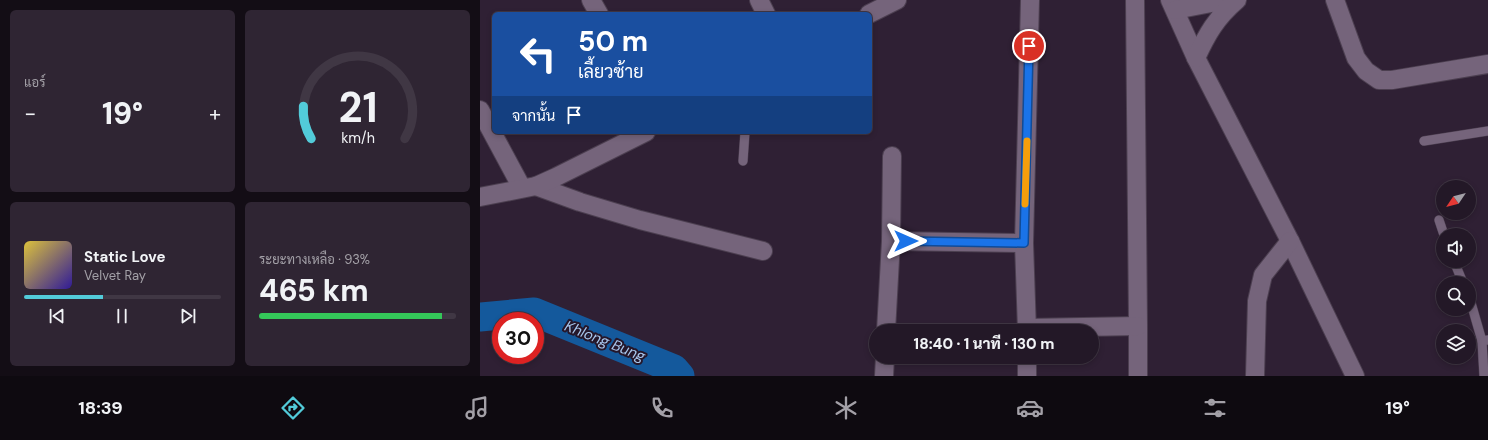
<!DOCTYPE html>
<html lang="th">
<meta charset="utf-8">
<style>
:root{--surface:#231827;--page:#2f2533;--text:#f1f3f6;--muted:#a3a0a7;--line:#403744;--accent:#52cbd9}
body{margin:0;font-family:"DM Sans",Sarabun,sans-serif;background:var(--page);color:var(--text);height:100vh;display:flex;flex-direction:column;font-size:15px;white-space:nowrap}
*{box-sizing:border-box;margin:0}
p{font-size:13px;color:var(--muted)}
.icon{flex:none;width:22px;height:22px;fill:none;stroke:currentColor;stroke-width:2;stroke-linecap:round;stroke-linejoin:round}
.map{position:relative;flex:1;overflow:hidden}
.details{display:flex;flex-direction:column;gap:10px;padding:10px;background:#130d15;width:480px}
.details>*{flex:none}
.banner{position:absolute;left:12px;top:12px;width:380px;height:122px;border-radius:6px;box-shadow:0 2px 6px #0003,0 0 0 1px var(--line);background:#1a4fa0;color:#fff;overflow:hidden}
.needle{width:26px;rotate:235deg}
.buttons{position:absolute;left:956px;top:180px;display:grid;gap:8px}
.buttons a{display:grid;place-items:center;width:40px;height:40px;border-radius:50%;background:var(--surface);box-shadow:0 2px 6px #0003,0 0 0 1px var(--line);font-size:20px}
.speed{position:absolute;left:12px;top:312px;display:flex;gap:8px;font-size:20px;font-weight:700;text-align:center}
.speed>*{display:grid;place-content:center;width:52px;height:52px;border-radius:50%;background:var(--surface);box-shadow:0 2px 6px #0003,0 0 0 1px var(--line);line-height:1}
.speed .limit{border:6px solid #d22;background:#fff;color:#111}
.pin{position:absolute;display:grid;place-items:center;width:34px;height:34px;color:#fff;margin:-17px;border:2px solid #fff;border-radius:50%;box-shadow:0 1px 4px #0007}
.me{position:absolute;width:44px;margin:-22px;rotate:90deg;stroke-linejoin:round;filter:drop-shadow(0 0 3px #0008)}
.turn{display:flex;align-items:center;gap:14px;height:84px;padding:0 20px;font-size:18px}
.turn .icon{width:52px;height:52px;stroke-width:2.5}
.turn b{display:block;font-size:28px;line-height:34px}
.then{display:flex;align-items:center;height:38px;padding:0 20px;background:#0003;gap:8px;font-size:15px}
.big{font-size:30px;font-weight:800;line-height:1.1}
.details .tile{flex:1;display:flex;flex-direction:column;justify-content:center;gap:6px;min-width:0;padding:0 14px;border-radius:6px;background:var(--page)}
.details .dial{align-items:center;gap:0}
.dial svg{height:104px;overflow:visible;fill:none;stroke:var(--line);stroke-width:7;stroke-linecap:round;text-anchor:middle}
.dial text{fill:var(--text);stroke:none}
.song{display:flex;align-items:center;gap:12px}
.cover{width:48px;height:48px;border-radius:6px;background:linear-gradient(135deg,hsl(50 70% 55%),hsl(250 70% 35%))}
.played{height:4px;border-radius:2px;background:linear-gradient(90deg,var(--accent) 40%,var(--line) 40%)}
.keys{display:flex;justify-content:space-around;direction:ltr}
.heat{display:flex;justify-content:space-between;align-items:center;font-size:22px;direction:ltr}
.charge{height:6px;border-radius:3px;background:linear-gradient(90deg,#34c759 93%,var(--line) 0)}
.details .tiles{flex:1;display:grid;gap:10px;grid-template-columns:repeat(2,1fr)}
.trip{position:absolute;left:389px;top:324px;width:230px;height:40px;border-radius:20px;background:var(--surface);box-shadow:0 2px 6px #0003,0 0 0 1px var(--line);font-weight:800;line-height:40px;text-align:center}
.tabs{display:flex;height:64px;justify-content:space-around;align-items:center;background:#0e0a10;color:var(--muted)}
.tabs .icon{width:28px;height:28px}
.tabs .selected{color:var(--accent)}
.tabs b{font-size:18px;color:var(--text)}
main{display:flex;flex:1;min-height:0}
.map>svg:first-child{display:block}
</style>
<main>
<section class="details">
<div class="tiles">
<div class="tile"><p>แอร์</p>
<div class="heat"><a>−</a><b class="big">19°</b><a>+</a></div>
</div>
<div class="tile dial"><svg viewBox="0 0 100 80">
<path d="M14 69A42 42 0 1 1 86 69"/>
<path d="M14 69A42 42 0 0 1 8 44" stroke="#52cbd9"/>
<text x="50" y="56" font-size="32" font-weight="700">21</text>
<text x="50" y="72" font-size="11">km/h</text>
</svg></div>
<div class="tile">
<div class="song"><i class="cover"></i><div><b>Static Love</b><p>Velvet Ray</p></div></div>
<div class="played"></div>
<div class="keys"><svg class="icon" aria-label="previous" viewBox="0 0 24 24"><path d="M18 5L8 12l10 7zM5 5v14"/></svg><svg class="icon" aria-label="pause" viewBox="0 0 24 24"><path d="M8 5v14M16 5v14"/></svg><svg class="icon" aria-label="next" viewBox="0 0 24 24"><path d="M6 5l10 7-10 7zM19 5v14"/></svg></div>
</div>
<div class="tile"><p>ระยะทางเหลือ · 93%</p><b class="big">465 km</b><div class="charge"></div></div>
</div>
</section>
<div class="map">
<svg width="1008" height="376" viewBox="0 0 1008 376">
<rect width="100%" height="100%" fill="#2f2034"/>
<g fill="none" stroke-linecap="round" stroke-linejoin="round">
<!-- river -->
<polyline stroke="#14599c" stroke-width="29" points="0,317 54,312 194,369 200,376"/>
<!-- service casing -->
<g stroke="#4c3f50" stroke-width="10">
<g id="service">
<polyline points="944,141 1008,131"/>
<polyline points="263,161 265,132"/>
<polyline points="959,220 964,235"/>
<polyline points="974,261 983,283"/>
<polyline points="989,296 1002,341 1008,340"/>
<polyline points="1002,341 1004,376"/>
</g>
</g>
<!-- minor casing -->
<g stroke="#4c3f50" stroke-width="20">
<g id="minor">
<polyline points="111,0 119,14"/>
<polyline points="279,0 286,14"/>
<polyline points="655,0 658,326 658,376"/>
<polyline points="690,0 716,58 810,241 875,376"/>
<polyline points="855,0 876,58 886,71 899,80 912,80 1008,64"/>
<polyline points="695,10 747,0"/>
<polyline points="389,14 417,0"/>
<path d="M716 58C727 34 736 18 757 0"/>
<polyline points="0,110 42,188"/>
<polyline points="56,186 100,202 160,220 283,251"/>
<polyline points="0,197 56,186 76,177 166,132"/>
<polyline points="411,241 544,243"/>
<polyline points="547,328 658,326"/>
<polyline points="406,331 411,241 412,156"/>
<polyline points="547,331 544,243 550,0"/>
<polyline points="547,357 547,376"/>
<polyline points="404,376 405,357"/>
<polyline points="775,376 777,301 783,275 810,241"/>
</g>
</g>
<!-- service -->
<use href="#service" stroke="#75647b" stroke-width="9"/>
<!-- minor -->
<use href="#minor" stroke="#75647b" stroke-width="18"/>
</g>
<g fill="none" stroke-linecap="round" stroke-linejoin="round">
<!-- route casing -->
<g stroke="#114b97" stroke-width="10">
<polyline id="route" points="426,241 544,243 549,46"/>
</g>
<!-- route -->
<use href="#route" stroke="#1a73e8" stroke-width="7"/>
<!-- slow -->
<polyline stroke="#f59e0b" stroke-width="7" points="545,204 547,141"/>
</g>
<g text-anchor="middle" stroke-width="4" stroke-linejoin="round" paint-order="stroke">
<!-- water labels -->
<g font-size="15" font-style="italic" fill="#a8c7ed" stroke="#25172a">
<text transform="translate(125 341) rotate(22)" y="5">Khlong Bung</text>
</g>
</g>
</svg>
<div class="buttons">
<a><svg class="needle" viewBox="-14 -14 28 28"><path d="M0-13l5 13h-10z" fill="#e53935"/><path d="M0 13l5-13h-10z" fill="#a3a0a7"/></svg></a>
<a><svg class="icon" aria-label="sound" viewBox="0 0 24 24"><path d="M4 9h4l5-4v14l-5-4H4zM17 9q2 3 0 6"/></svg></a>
<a><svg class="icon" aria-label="search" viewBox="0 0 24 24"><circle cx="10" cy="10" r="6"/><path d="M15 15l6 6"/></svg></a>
<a><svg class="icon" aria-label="layers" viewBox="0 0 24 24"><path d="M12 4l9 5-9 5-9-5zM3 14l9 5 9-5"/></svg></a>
</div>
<div class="speed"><div class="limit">30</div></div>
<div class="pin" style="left:549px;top:46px;background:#d93025"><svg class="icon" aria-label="arrive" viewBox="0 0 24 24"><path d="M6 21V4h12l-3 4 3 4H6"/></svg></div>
<svg class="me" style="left:426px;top:241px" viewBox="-20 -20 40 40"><path d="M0-17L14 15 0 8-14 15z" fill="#1a73e8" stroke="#fff" stroke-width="4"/></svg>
<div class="trip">18:40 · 1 นาที · 130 m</div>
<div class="banner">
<div class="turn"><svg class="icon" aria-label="left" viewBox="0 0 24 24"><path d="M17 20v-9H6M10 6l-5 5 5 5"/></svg><div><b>50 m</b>เลี้ยวซ้าย</div></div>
<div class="then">จากนั้น<svg class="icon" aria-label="arrive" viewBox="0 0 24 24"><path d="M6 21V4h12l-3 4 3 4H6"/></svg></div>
</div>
</div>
</main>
<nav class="tabs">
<b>18:39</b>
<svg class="icon selected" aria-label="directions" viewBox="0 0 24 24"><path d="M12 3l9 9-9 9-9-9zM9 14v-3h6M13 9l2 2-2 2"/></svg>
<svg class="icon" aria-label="music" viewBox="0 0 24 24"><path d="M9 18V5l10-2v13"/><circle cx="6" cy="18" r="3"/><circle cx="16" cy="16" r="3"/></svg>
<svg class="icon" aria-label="phone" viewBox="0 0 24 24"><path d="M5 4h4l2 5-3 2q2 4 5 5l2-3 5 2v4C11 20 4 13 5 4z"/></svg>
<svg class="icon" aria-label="climate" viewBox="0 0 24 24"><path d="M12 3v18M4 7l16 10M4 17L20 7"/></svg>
<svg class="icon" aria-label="car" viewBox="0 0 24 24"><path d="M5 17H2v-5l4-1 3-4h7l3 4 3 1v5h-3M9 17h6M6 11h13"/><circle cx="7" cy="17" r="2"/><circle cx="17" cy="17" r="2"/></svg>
<svg class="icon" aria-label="filters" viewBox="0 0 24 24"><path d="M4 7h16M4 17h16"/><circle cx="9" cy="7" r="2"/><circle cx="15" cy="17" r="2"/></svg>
<b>19°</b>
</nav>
